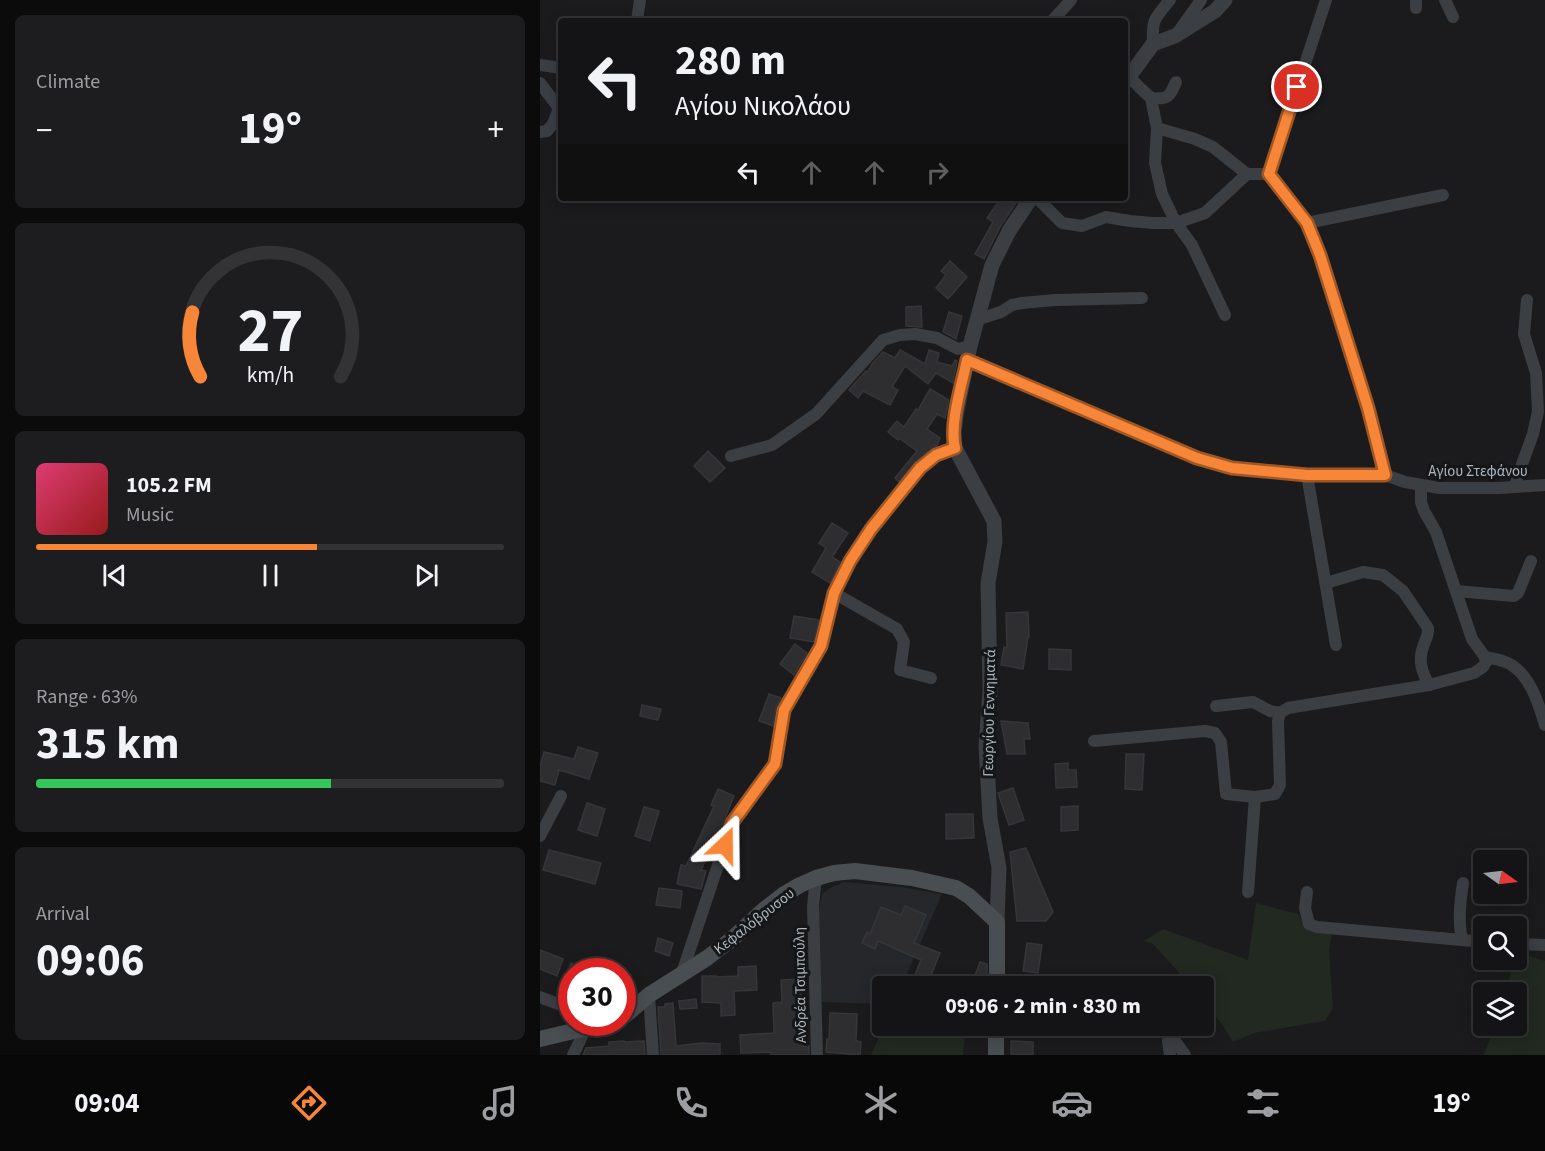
<!DOCTYPE html>
<meta charset="utf-8">
<style>
:root{--surface:#141416;--page:#1d1d1f;--text:#f1f3f6;--muted:#9d9ea1;--line:#333335;--accent:#f88638}
body{margin:0;font-family:"Source Sans 3",sans-serif;background:var(--page);color:var(--text);height:100vh;display:flex;flex-direction:column;font-size:22px;white-space:nowrap}
*{box-sizing:border-box;margin:0}
p{font-size:20px;color:var(--muted)}
.icon{flex:none;width:33px;height:33px;fill:none;stroke:currentColor;stroke-width:2;stroke-linecap:round;stroke-linejoin:round}
.map{position:relative;flex:1;overflow:hidden}
.sheet{display:flex;flex-direction:column;gap:15px;padding:15px;background:#0b0b0c;width:540px}
.sheet>*{flex:none}
.top-card{position:absolute;left:18px;top:18px;width:570px;height:183px;border-radius:6px;box-shadow:0 3px 15px #0003,0 0 0 2px var(--line);background:#141416;color:var(--text);overflow:hidden}
.needle{width:39px;rotate:104deg}
.controls{position:absolute;left:933px;top:850px;display:grid;gap:12px}
.controls a{display:grid;place-items:center;width:54px;height:54px;border-radius:6px;background:var(--surface);box-shadow:0 3px 15px #0003,0 0 0 2px var(--line);font-size:30px}
.speed{position:absolute;left:18px;top:958px;display:flex;gap:12px;font-size:30px;font-weight:700;text-align:center}
.speed>*{display:grid;place-content:center;width:78px;height:78px;border-radius:50%;background:var(--surface);box-shadow:0 3px 15px #0003,0 0 0 2px var(--line);line-height:1}
.speed .limit{border:9px solid #d22;background:#fff;color:#111}
.pin{position:absolute;display:grid;place-items:center;width:51px;height:51px;color:#fff;margin:-26px;border:3px solid #fff;border-radius:50%;box-shadow:0 2px 6px #0007}
.me{position:absolute;width:66px;margin:-33px;rotate:23deg;stroke-linejoin:round;filter:drop-shadow(0 0 4px #0008)}
.turn{display:flex;align-items:center;gap:21px;height:126px;padding:0 18px;font-size:27px}
.turn .icon{width:78px;height:78px;stroke-width:2.5}
.turn b{display:block;font-size:42px;line-height:51px}
.lanes{display:flex;align-items:center;height:57px;padding:0 18px;background:#0003;justify-content:center;gap:30px;direction:ltr}
.lanes .off{opacity:.35}
.big{font-size:45px;font-weight:700;line-height:1.1}
.sheet .card{flex:1;display:flex;flex-direction:column;justify-content:center;gap:9px;min-width:0;padding:0 21px;border-radius:9px;background:var(--page)}
.sheet .dial{align-items:center;gap:0}
.dial svg{height:156px;overflow:visible;fill:none;stroke:var(--line);stroke-width:7;stroke-linecap:round;text-anchor:middle}
.dial text{fill:var(--text);stroke:none}
.song{display:flex;align-items:center;gap:18px}
.cover{width:72px;height:72px;border-radius:9px;background:linear-gradient(135deg,hsl(340 70% 55%),hsl(0 70% 35%))}
.played{height:6px;border-radius:3px;background:linear-gradient(90deg,var(--accent) 60%,var(--line) 60%)}
.keys{display:flex;justify-content:space-around;direction:ltr}
.heat{display:flex;justify-content:space-between;align-items:center;font-size:33px;direction:ltr}
.charge{height:9px;border-radius:4px;background:linear-gradient(90deg,#34c759 63%,var(--line) 0)}
.trip{position:absolute;left:332px;top:976px;width:342px;height:60px;border-radius:6px;background:var(--surface);box-shadow:0 3px 15px #0003,0 0 0 2px var(--line);font-weight:700;line-height:60px;text-align:center}
.tab-bar{display:flex;height:96px;justify-content:space-around;align-items:center;background:#080809;color:var(--muted)}
.tab-bar .icon{width:42px;height:42px}
.tab-bar .active{color:var(--accent)}
.tab-bar b{font-size:27px;color:var(--text)}
main{display:flex;flex:1;min-height:0}
.map>svg:first-child{display:block}
</style>
<main>
<section class="sheet">
<div class="card"><p>Climate</p>
<div class="heat"><a>−</a><b class="big">19°</b><a>+</a></div>
</div>
<div class="card dial"><svg viewBox="0 0 100 80">
<path d="M14 69A42 42 0 1 1 86 69"/>
<path d="M14 69A42 42 0 0 1 10 36" stroke="#f88638"/>
<text x="50" y="56" font-size="32" font-weight="700">27</text>
<text x="50" y="72" font-size="11">km/h</text>
</svg></div>
<div class="card">
<div class="song"><i class="cover"></i><div><b>105.2 FM</b><p>Music</p></div></div>
<div class="played"></div>
<div class="keys"><svg class="icon" aria-label="previous" viewBox="0 0 24 24"><path d="M18 5L8 12l10 7zM5 5v14"/></svg><svg class="icon" aria-label="pause" viewBox="0 0 24 24"><path d="M8 5v14M16 5v14"/></svg><svg class="icon" aria-label="next" viewBox="0 0 24 24"><path d="M6 5l10 7-10 7zM19 5v14"/></svg></div>
</div>
<div class="card"><p>Range · 63%</p><b class="big">315 km</b><div class="charge"></div></div>
<div class="card"><p>Arrival</p><b class="big">09:06</b></div>
</section>
<div class="map">
<svg width="1005" height="1055" viewBox="0 0 1005 1055">
<rect width="100%" height="100%" fill="#1b1b1d"/>
<!-- built -->
<polygon fill="#26272a" points="304,882 361,887 402,894 361,987 342,987 342,1004 281,1002 278,918 280,902 283,893 292,887"/>
<!-- green -->
<g fill="#212920">
<polygon points="716,903 758,914 763,924 792,932 789,951 793,1008 785,1021 714,1033 693,1042 683,1026 663,999 663,987 652,987 613,944 604,941 623,929 708,960"/>
<polygon points="977,952 1005,961 1005,1055 944,1055 954,1026 976,1026 976,993 964,993 975,960 976,960"/>
<polygon points="344,1026 419,1026 425,1032 423,1055 331,1055"/>
</g>
<!-- building -->
<g fill="#2e2e31" stroke="#353639" stroke-width="1.5">
<polygon points="461,198 479,198 460,227 444,259 435,254 453,222 447,218"/>
<polygon points="410,261 427,277 408,299 396,288 406,275 401,271"/>
<polygon points="381,306 382,327 366,326 366,307"/>
<polygon points="409,312 422,316 416,339 403,332"/>
<polygon points="360,350 385,364 389,350 399,353 397,362 412,366 415,360 417,361 413,383 396,373 388,384 365,366 352,387 358,390 350,405 323,391 318,398 309,390 326,371 328,372 332,364 343,352 355,358"/>
<polygon points="390,389 409,400 405,418 397,414 387,429 400,438 397,446 391,449 375,462 359,482 355,478 377,451 359,438 358,440 348,432 357,421 364,427 376,409 378,410"/>
<polygon points="168,451 185,468 170,482 154,466"/>
<polygon points="292,523 308,533 292,557 300,562 290,583 272,572 286,548 279,543"/>
<polygon points="488,612 489,637 488,637 483,669 461,665 464,647 467,648 466,613"/>
<polygon points="254,616 279,620 274,642 250,638"/>
<polygon points="255,644 267,653 254,675 240,664"/>
<polygon points="509,649 531,650 531,670 509,669"/>
<polygon points="229,694 241,698 236,707 233,726 219,721"/>
<polygon points="102,705 121,709 118,720 100,716"/>
<polygon points="461,721 488,723 490,739 484,739 485,754 467,754"/>
<polygon points="38,747 58,753 49,779 19,770 15,785 0,781 0,766 4,752 34,759"/>
<polygon points="586,754 604,754 602,790 585,789"/>
<polygon points="528,763 528,770 536,770 537,787 516,788 515,764"/>
<polygon points="473,788 484,820 469,825 458,793"/>
<polygon points="178,789 194,796 182,826 161,870 166,871 161,889 137,884 141,865 146,866 174,806 171,805"/>
<polygon points="47,803 65,809 57,836 38,830"/>
<polygon points="538,806 538,830 521,831 521,807"/>
<polygon points="104,807 119,811 110,841 95,836"/>
<polygon points="406,814 433,814 434,838 406,839"/>
<polygon points="486,848 513,912 506,921 477,921 470,852"/>
<polygon points="9,850 61,863 55,884 3,870"/>
<polygon points="119,888 142,891 140,908 116,905"/>
<polygon points="365,906 386,915 374,943 400,953 388,983 374,977 381,960 338,941 335,949 322,943 327,932 330,934 341,907 361,915"/>
<polygon points="118,938 133,943 129,956 115,951"/>
<polygon points="487,943 502,945 498,973 483,971"/>
<polygon points="0,950 23,959 17,976 0,969"/>
<polygon points="440,962 447,964 447,984 445,987 431,987"/>
<polygon points="31,963 32,963 32,990 22,986"/>
<polygon points="216,966 217,990 194,991 195,1015 181,1016 181,1003 162,1002 162,976 176,976 176,977 198,976 198,967"/>
<polygon points="260,979 263,1046 269,1046 269,1055 231,1055 231,1052 201,1053 200,1035 234,1033 233,1003 242,1002 241,980"/>
<polygon points="156,999 157,1008 140,1009 139,1001"/>
<polygon points="133,1003 136,1046 162,1043 180,1044 180,1055 121,1055 118,1007 125,1007 125,1004"/>
<polygon points="290,1013 317,1014 316,1041 321,1042 320,1055 286,1052 287,1039 289,1039"/>
<polygon points="84,1041 84,1042 104,1041 105,1055 43,1055 46,1048 69,1046 69,1042"/>
<polygon points="471,1041 493,1042 493,1055 471,1055"/>
</g>
<g fill="none" stroke-linecap="round" stroke-linejoin="round">
<!-- minor -->
<g stroke="#3b3e42" stroke-width="12">
<polyline points="905,0 913,17"/>
<polyline points="876,8 876,0"/>
<polyline points="97,21 100,0"/>
<polyline points="512,21 531,0"/>
<polyline points="639,31 661,0"/>
<path d="M613 44C612 19 614 19 630 0"/>
<polyline points="0,65 21,68"/>
<polyline points="585,68 590,77 599,87 611,98 617,128 615,163 622,194 636,223 652,245 685,315"/>
<polyline points="0,83 19,108 13,124 7,131 0,132"/>
<path d="M611 98C628 99 629 98 636 82"/>
<polyline points="617,128 655,139 673,147 707,174"/>
<polyline points="729,174 767,223 780,254 828,408 845,475"/>
<polyline points="729,174 786,0"/>
<polyline points="497,198 522,223 542,226 566,217 590,221 613,223 636,223 665,213 707,174 729,174"/>
<polyline points="767,223 903,195"/>
<polyline points="436,320 461,312 472,305 482,303 515,300 602,298"/>
<polyline points="427,360 657,458 692,468 767,475 845,475 865,482 899,488 959,488 1005,485"/>
<polyline points="191,456 232,445 276,414 343,340 360,335 375,334 397,338 418,349 430,346"/>
<polyline points="767,475 796,645"/>
<polyline points="976,486 977,478 993,434 998,411 996,373 984,334 987,300"/>
<path d="M786 583 823 572 843 575 863 591 888 628C889 635 885 640 883 647 878 661 882 672 889 685"/>
<polyline points="916,591 974,596 978,593 991,561"/>
<polyline points="294,593 357,629 364,642 360,670 391,678"/>
<path d="M945 657C955 659 965 660 973 666 991 678 999 705 1005 725"/>
<polyline points="676,706 713,702 730,711 740,713"/>
<polyline points="554,741 665,731 675,733 681,742 686,794 715,797 735,794 740,785 738,721 740,713 748,708 889,685 934,673 943,667 946,662 945,657 932,639 896,532 884,511 881,502 881,486"/>
<polyline points="0,836 21,796"/>
<polyline points="276,878 273,906 277,1055"/>
<polyline points="708,892 715,797"/>
<polyline points="767,892 765,908 769,924 777,927 944,942"/>
<path d="M922 940C918 920 920 903 923 883"/>
<polyline points="976,944 1005,945"/>
<polyline points="142,973 192,823 235,764 244,709 281,646 294,593 310,561 331,529 380,468 396,455 415,448"/>
<polyline points="109,995 113,1055"/>
<polyline points="0,997 32,1009"/>
<polyline points="33,1055 46,1028 43,1024"/>
<polyline points="630,1055 628,1041 629,1038 632,1038 635,1041 645,1055"/>
</g>
<!-- tertiary -->
<g stroke="#3b3e42" stroke-width="15">
<polyline points="585,82 613,44 635,36 675,11 685,0"/>
<polyline points="457,922 459,868 450,818 446,746 450,690 448,583 455,542 454,521 415,448 414,432 417,410 430,346 452,265 469,231 491,198"/>
</g>
<!-- secondary -->
<g stroke="#494e52" stroke-width="16">
<polyline points="82,1018 109,995 167,958 192,939 225,909 243,895 260,885 276,878 294,873 315,871 372,878 416,888 429,896 457,922 457,987"/>
<polyline points="456,1026 456,1055"/>
<polyline points="0,1039 46,1028 66,1026 74,1023"/>
</g>
</g>
<g fill="none" stroke-linecap="round" stroke-linejoin="round">
<!-- route casing -->
<g stroke="#a15724" stroke-width="15">
<path id="route" d="M185 845 192 823 235 764 244 710 281 646 294 593 310 561 331 529 380 468 396 455 415 448C409 424 422 385 427 360L657 458 692 468 767 475H845L828 408 780 255 767 223 729 174 757 87"/>
</g>
<!-- route -->
<use href="#route" stroke="#f88638" stroke-width="10"/>
</g>
<g text-anchor="middle" stroke-width="6" stroke-linejoin="round" paint-order="stroke">
<!-- street labels -->
<g font-size="15" fill="#adb6bd" stroke="#151618">
<text x="938" y="476">Αγίου Στεφάνου</text>
<text transform="translate(449 713) rotate(-89)" y="5">Γεωργίου Γεννηματά</text>
<text transform="translate(214 921) rotate(-38)" y="5">Κεφαλόβρυσου</text>
<text transform="translate(260 985) rotate(-91)" y="5">Ανδρέα Τσιμπούλη</text>
</g>
</g>
</svg>
<div class="controls">
<a><svg class="needle" viewBox="-14 -14 28 28"><path d="M0-13l5 13h-10z" fill="#e53935"/><path d="M0 13l5-13h-10z" fill="#9d9ea1"/></svg></a>
<a><svg class="icon" aria-label="search" viewBox="0 0 24 24"><circle cx="10" cy="10" r="6"/><path d="M15 15l6 6"/></svg></a>
<a><svg class="icon" aria-label="layers" viewBox="0 0 24 24"><path d="M12 4l9 5-9 5-9-5zM3 14l9 5 9-5"/></svg></a>
</div>
<div class="speed"><div class="limit">30</div></div>
<div class="pin" style="left:757px;top:87px;background:#d93025"><svg class="icon" aria-label="arrive" viewBox="0 0 24 24"><path d="M6 21V4h12l-3 4 3 4H6"/></svg></div>
<svg class="me" style="left:185px;top:845px" viewBox="-20 -20 40 40"><path d="M0-17L14 15 0 8-14 15z" fill="#f88638" stroke="#fff" stroke-width="4"/></svg>
<div class="trip">09:06 · 2 min · 830 m</div>
<div class="top-card">
<div class="turn"><svg class="icon" aria-label="left" viewBox="0 0 24 24"><path d="M17 20v-9H6M10 6l-5 5 5 5"/></svg><div><b>280 m</b>Αγίου Νικολάου</div></div>
<div class="lanes"><svg class="icon" aria-label="left" viewBox="0 0 24 24"><path d="M17 20v-9H6M10 6l-5 5 5 5"/></svg><svg class="icon off" aria-label="ahead" viewBox="0 0 24 24"><path d="M12 20V5M6 11l6-6 6 6"/></svg><svg class="icon off" aria-label="ahead" viewBox="0 0 24 24"><path d="M12 20V5M6 11l6-6 6 6"/></svg><svg class="icon off" aria-label="right" viewBox="0 0 24 24"><path d="M7 20v-9h11M14 6l5 5-5 5"/></svg></div>
</div>
</div>
</main>
<nav class="tab-bar">
<b>09:04</b>
<svg class="icon active" aria-label="directions" viewBox="0 0 24 24"><path d="M12 3l9 9-9 9-9-9zM9 14v-3h6M13 9l2 2-2 2"/></svg>
<svg class="icon" aria-label="music" viewBox="0 0 24 24"><path d="M9 18V5l10-2v13"/><circle cx="6" cy="18" r="3"/><circle cx="16" cy="16" r="3"/></svg>
<svg class="icon" aria-label="phone" viewBox="0 0 24 24"><path d="M5 4h4l2 5-3 2q2 4 5 5l2-3 5 2v4C11 20 4 13 5 4z"/></svg>
<svg class="icon" aria-label="climate" viewBox="0 0 24 24"><path d="M12 3v18M4 7l16 10M4 17L20 7"/></svg>
<svg class="icon" aria-label="car" viewBox="0 0 24 24"><path d="M5 17H2v-5l4-1 3-4h7l3 4 3 1v5h-3M9 17h6M6 11h13"/><circle cx="7" cy="17" r="2"/><circle cx="17" cy="17" r="2"/></svg>
<svg class="icon" aria-label="filters" viewBox="0 0 24 24"><path d="M4 7h16M4 17h16"/><circle cx="9" cy="7" r="2"/><circle cx="15" cy="17" r="2"/></svg>
<b>19°</b>
</nav>
